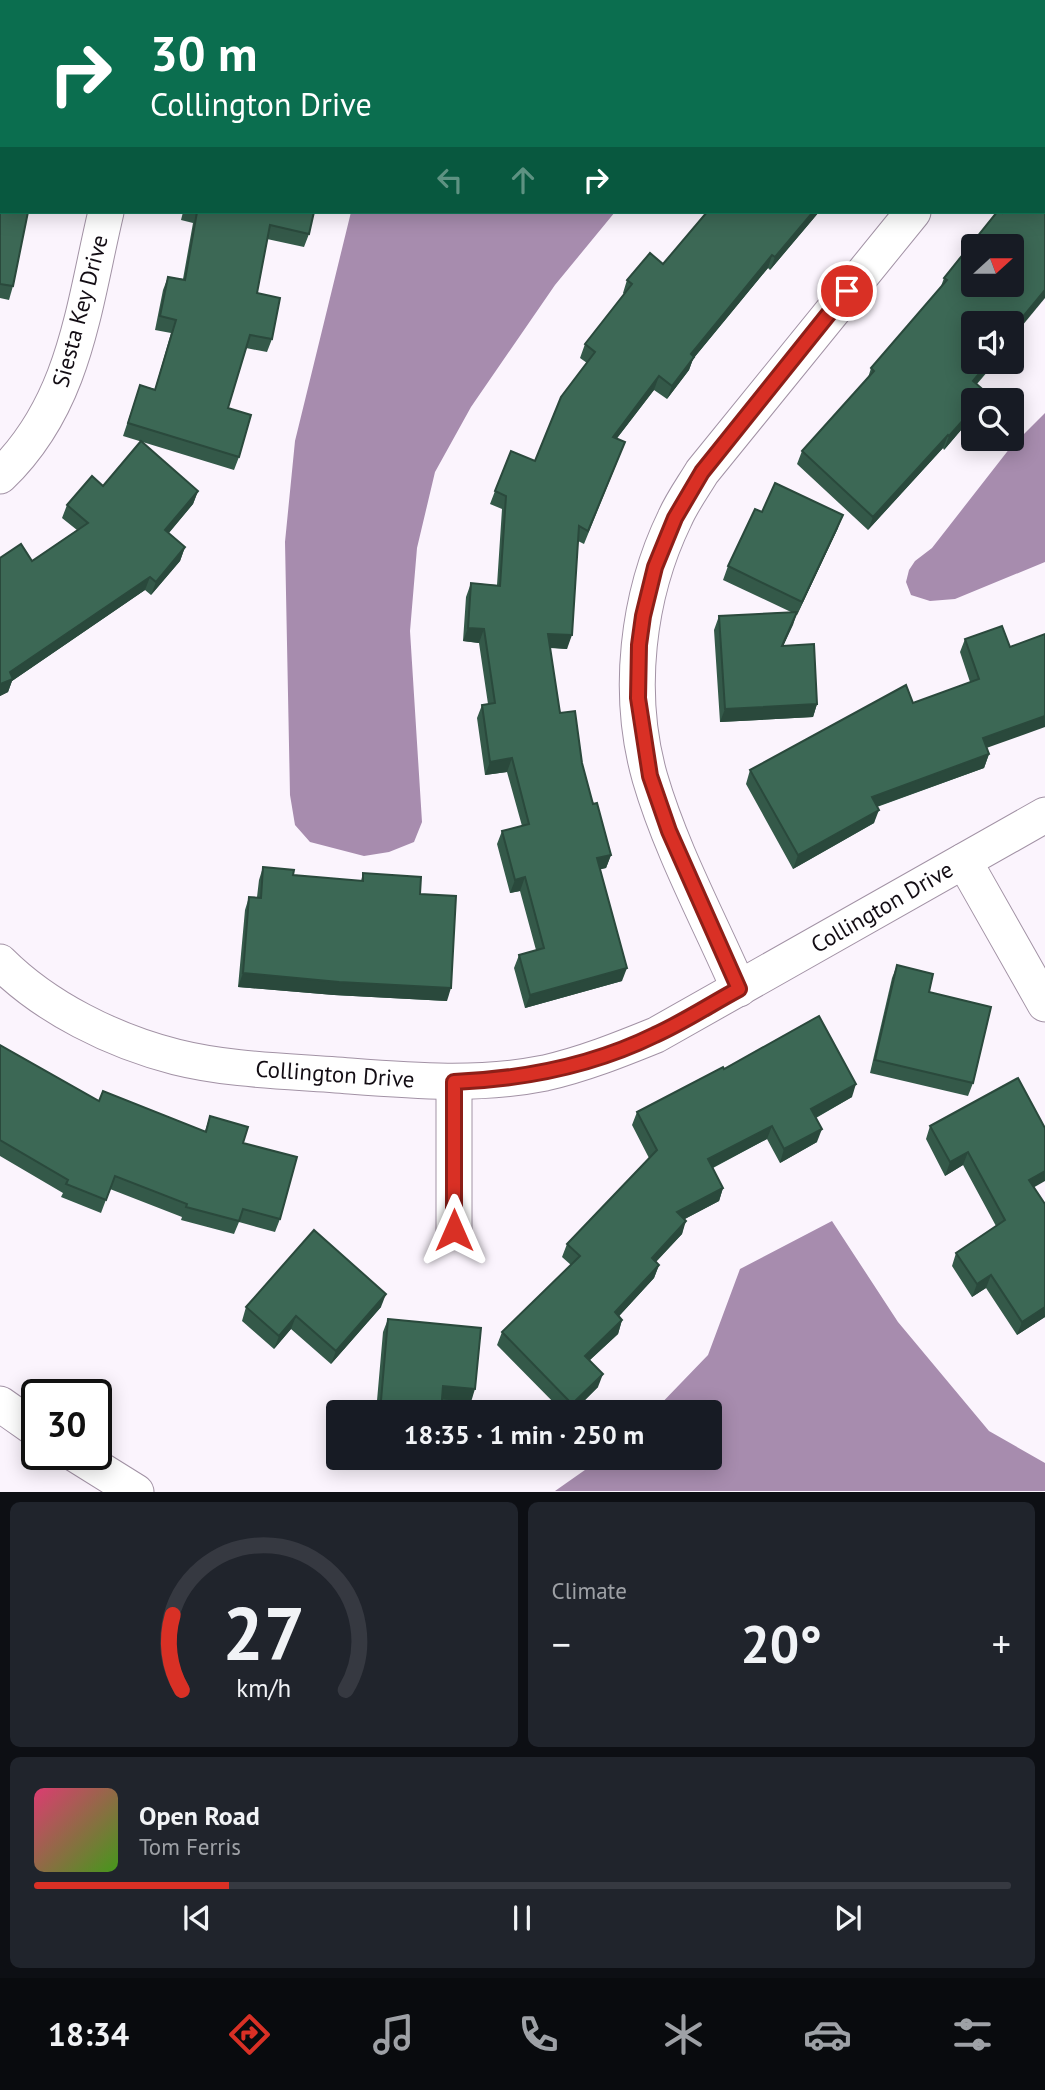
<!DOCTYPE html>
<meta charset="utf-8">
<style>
:root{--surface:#171b24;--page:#20242c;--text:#f1f3f6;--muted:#9ea1a6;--line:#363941;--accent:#d93025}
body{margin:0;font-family:"PT Sans",sans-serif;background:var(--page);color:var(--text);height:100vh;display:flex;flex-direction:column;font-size:26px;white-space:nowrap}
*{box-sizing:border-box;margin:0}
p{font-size:23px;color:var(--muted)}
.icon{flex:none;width:38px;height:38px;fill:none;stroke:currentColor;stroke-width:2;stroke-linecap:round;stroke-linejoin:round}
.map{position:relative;height:1492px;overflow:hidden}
.panel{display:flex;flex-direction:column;gap:10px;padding:10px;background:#0d0f14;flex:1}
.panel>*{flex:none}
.hud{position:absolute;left:0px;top:0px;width:1046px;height:214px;box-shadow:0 4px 18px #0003;background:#0b6e4f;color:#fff;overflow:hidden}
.needle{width:46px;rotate:69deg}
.fabs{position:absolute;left:961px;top:234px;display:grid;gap:14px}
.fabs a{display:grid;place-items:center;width:63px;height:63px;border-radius:7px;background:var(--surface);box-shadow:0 4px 18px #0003;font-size:35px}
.speed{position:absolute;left:21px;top:1379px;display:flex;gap:14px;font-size:35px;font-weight:700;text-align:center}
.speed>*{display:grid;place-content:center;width:91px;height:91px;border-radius:50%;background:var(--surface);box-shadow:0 4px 18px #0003;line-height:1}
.speed .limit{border:4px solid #111;border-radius:10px;background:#fff;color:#111}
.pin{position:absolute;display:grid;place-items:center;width:60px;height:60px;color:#fff;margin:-30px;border:4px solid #fff;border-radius:50%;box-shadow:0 2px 7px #0007}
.me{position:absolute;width:77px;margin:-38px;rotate:0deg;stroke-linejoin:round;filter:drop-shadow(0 0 5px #0008)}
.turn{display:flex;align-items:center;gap:24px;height:147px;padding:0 35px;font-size:32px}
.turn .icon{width:91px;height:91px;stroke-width:2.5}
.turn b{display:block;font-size:49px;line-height:60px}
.lanes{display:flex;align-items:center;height:66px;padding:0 35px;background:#0003;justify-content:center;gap:35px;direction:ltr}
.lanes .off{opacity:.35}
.big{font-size:52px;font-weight:800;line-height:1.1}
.panel .card{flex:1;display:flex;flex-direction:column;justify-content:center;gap:10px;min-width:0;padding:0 24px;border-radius:10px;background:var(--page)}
.panel .dial{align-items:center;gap:0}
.dial svg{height:182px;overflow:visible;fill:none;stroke:var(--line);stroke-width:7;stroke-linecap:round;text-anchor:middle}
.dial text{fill:var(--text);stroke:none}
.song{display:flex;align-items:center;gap:21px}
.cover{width:84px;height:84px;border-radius:10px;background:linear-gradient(135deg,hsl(340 70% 55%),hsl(100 70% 35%))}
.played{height:7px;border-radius:4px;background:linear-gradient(90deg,var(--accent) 20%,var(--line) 20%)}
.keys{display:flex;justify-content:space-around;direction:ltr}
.heat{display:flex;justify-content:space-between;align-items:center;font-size:38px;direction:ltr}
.panel .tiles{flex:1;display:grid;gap:10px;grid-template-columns:1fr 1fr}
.card:last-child{grid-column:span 2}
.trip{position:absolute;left:326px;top:1400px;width:396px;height:70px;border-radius:7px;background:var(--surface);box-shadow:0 4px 18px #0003;font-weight:800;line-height:70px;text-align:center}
.tab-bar{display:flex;height:112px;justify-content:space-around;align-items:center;background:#090b0e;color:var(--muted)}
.tab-bar .icon{width:49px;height:49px}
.tab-bar .on{color:var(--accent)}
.tab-bar b{font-size:32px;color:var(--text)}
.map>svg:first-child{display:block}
</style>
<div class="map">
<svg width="1045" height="1492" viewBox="0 0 1045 1492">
<rect width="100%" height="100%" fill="#fbf4fd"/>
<!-- water -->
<g fill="#a78cae">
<polygon points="404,0 786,0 404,2"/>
<polygon points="351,212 615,212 555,285 471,407 435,472 417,548 410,631 422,822 414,842 389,852 364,856 310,842 295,825 290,795 285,542 295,441"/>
<polygon points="1045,413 1045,562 955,599 930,601 911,595 906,582 909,570 915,561 932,548 1010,448"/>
<polygon points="832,1221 898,1322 989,1431 1045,1463 1045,1491 555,1491 602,1458 709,1458 709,1412 653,1412 708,1355 740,1269"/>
</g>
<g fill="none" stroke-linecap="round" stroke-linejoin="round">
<!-- minor casing -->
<g stroke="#a292a5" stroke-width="37">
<g id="minor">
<polyline points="156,2 157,0"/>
<path d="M0 476C75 404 83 309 106 212"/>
<polyline points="964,861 1045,1004"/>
<path d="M0 962C46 1008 113 1041 176 1057 232 1071 292 1071 350 1076 415 1081 480 1086 545 1073 584 1064 619 1050 656 1035L1045 815"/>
<path d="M739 989C709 920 671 850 650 778 626 694 637 596 675 518 682 502 693 487 702 472L913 212"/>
<polyline points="454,1230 454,1082"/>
<polyline points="0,1404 37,1430"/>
<polyline points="75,1454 136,1492"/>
</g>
</g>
<!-- minor -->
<use href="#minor" stroke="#fff" stroke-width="35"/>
</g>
<!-- wall -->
<g fill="#345949">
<polygon points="0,0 2,2 13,286 9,300 0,298"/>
<polygon points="234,0 363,0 363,2 233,2"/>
<polygon points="183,212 314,212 309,234 304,247 267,239 257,293 272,339 267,352 246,348 228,408 239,457 234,470 123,436 140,385 155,389 171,333 155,330 163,290 168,277 183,279 193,223 181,220"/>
<polygon points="705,212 819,212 770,270 768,268 693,359 689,370 667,399 654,390 617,438 620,455 584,544 578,541 567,649 550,648 560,713 582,763 593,804 611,855 606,868 600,869 622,981 525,1008 514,968 519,955 536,950 520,891 510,893 497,844 502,831 522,826 507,772 485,775 477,718 482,705 488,704 479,643 463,641 466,597 471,583 497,585 502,509 490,504 495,491 535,461 587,363 580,358 585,344 624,294 623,293 627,280 663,264 705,214"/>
<polygon points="997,212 973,324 994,364 977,384 973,401 973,416 944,450 943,448 868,530 797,464 802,451 868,378 871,368 940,289 944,278"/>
<polygon points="103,486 198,491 193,504 169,533 185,547 180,561 151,595 145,590 12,681 8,692 0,696 0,558 32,561 77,530 62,518 67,505"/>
<polygon points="762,512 838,528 797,615 796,615 783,646 817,704 813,717 720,722 714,630 719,616 791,612 723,580 728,566"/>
<polygon points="1002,626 986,748 989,754 984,768 877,807 874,823 793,869 746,784 750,770 913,703 970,682 960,652 965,639"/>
<polygon points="263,867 293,875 361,881 363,873 420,894 447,1001 334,995 238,987 245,910 249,897 257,897 259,880"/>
<polygon points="897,965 929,992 973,1083 968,1096 870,1073 892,978"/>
<polygon points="0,1045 99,1101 205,1131 210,1116 243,1143 280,1219 275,1232 239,1222 234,1234 181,1220 182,1217 110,1189 101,1213 61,1197 63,1193 0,1156"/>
<polygon points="724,1069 852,1097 816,1118 817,1142 780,1163 767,1139 713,1168 723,1188 719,1201 685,1219 682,1234 656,1262 659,1265 654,1278 619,1316 622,1320 618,1334 590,1360 598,1387 573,1412 563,1412 497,1345 502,1332 571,1265 562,1257 567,1244 649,1158 632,1125 637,1112"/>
<polygon points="930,1126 1034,1187 1045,1317 1017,1335 986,1288 972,1297 952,1266 956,1253 996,1226 963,1165 945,1176 926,1139"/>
<polygon points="246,1307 381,1307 331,1364 291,1329 274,1349 242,1321"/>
<polygon points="388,1319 471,1402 442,1400 441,1412 376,1412 383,1332"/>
</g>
<!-- shaded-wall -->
<g fill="#2a493c">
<polygon points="813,212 819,212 770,270 775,257"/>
<polygon points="772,255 768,268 693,359 689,370 667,399 672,386 691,354"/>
<polygon points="1045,290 1045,298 1012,338 1012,330"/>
<polygon points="989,362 994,362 968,394 973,381"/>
<polygon points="659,376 654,390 608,450 613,437"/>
<polygon points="973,409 973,416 944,450 949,436"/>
<polygon points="948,435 943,448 868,530 873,517"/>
<polygon points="198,491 193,504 160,543 165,530"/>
<polygon points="843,515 838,528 797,615 802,602"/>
<polygon points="185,547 180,561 151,595 156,582"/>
<polygon points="150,577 145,590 12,681 8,692 0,696 0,684 10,672"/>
<polygon points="797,612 793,625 777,659 782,646"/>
<polygon points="468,628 484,629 479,643 463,641"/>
<polygon points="548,634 572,635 567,649 543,647"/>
<polygon points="817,704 813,717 720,722 725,709"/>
<polygon points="1045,716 1045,727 978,751 983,738"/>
<polygon points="989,754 984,768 867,810 872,797"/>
<polygon points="512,758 507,772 485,775 490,762"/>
<polygon points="879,810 874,823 793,869 798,855"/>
<polygon points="611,855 606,868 593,871 597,858"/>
<polygon points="525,877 520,891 510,893 515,880"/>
<polygon points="627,968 622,981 525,1008 530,995"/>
<polygon points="243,973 451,988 447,1001 334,995 238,987"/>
<polygon points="856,1084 852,1097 806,1123 811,1109"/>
<polygon points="772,1126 767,1139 704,1172 708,1159"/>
<polygon points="822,1129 817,1142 780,1163 784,1149"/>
<polygon points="968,1152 963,1165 945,1176 950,1162"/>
<polygon points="1045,1171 1045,1181 1024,1193 1029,1180"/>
<polygon points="723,1188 719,1201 673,1225 677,1212"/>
<polygon points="686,1221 682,1234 647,1271 652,1258"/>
<polygon points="659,1265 654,1278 610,1326 615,1312"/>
<polygon points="991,1275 986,1288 972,1297 977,1284"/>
<polygon points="386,1294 381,1307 331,1364 336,1351"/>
<polygon points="1045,1307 1045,1317 1017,1335 1022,1322"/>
<polygon points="296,1316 291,1329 274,1349 279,1336"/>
<polygon points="622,1320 618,1334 580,1369 585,1356"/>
<polygon points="603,1374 598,1387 573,1412 570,1412 572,1404"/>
<polygon points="443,1386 475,1389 471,1402 438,1399"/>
</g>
<!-- building -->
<g fill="#3c6855" stroke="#2a493c" stroke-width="2" fill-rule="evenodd">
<polygon points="0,0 87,0 86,2 2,2 2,212 28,212 13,286 0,284"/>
<rect x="249" y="0" width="114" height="2"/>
<polygon points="854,0 870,0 872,2 853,2"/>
<polygon points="879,0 952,0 954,2 877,2"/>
<path d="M1045 167V290L1012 330V324H973V362H989L973 381 987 393 980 401H973V409L949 436 948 435 873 517 802 451 874 371 871 368 947 280 944 278 997 212H1000L1002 213 1003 212H1045ZM973 247H1012V285H973Z"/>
<polygon points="197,212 314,212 309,234 270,225 257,293 280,298 272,339 250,335 228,408 251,415 239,457 128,423 140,385 155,390 176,320 160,316 168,277 185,280"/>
<polygon points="707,212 813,212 775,257 772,255 691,354 694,357 672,386 659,376 613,437 625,442 588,531 579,526 572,635 548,634 560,713 575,711 582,763 593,804 597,803 611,855 597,858 627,968 530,995 519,955 544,948 525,877 515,880 502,831 529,824 512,758 490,762 482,705 495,703 484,629 468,628 471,583 500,586 506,496 495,491 511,451 535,461 561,397 595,352 585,344 632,284 627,280 650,253 663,264"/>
<polygon points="141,441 198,491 165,530 185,547 156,582 150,577 10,672 13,679 0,684 0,558 21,544 32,561 88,523 67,505 92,476 103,486"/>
<polygon points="775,483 843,515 802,602 728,566 755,509 762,512"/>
<polygon points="797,612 782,646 814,644 817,704 725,709 719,616"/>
<polygon points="1002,626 1010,647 1045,634 1045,716 983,738 989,754 872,797 879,810 798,855 750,770 906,685 913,703 979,679 965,639"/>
<polygon points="263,867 294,870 293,875 363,881 363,873 421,877 420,894 456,896 451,988 339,982 243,973 249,897 261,898"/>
<polygon points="897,965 933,974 929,992 991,1007 973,1083 875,1060"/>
<polygon points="819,1016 856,1084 811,1109 822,1129 784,1149 772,1126 708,1159 723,1188 677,1212 686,1221 652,1258 659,1265 615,1312 622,1320 585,1356 603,1374 572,1404 502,1332 580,1256 567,1244 657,1150 637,1112 723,1067 724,1069"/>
<polygon points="0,1045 99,1101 103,1091 206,1132 210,1116 248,1127 243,1143 297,1157 280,1219 243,1209 239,1221 186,1207 187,1204 115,1176 106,1200 66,1184 68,1180 0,1140"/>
<polygon points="1018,1078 1045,1128 1045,1171 1029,1180 1045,1204 1045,1307 1022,1322 991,1275 977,1284 956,1253 1005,1220 968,1152 950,1162 930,1126"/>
<polygon points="314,1230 386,1294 336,1351 296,1316 279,1336 246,1307"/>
<polygon points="388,1319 481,1328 475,1389 443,1386 441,1412 380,1412"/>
</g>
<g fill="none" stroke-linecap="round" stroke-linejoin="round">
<!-- route casing -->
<g stroke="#8d1f18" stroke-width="18">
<path id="route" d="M454 1230V1082C524 1079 592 1066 655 1035 684 1022 711 1004 739 989L669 831 650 776 638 698 639 645 643 616 655 567 675 518 702 472 847 291"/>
</g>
<!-- route -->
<use href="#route" stroke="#d93025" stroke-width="12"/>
</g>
<g text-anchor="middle" stroke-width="6" stroke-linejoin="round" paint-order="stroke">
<!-- street labels -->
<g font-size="23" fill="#130d14" stroke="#fff">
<text transform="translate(80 311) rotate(-75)" y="8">Siesta Key Drive</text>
<text transform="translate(882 907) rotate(-30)" y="8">Collington Drive</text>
<text transform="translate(335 1074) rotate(4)" y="8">Collington Drive</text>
</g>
</g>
</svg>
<div class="fabs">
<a><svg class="needle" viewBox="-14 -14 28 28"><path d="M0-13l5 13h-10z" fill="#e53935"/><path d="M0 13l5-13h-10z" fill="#9ea1a6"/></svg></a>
<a><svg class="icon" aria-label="sound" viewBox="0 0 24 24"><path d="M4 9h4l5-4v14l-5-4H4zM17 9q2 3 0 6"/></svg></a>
<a><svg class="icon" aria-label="search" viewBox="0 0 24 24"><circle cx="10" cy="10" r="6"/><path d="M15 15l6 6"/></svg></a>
</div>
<div class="speed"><div class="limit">30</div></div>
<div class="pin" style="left:847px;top:291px;background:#d93025"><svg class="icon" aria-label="arrive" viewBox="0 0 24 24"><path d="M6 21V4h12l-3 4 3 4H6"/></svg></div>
<svg class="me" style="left:454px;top:1230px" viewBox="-20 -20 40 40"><path d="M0-17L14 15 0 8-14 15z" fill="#d93025" stroke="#fff" stroke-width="4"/></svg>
<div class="trip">18:35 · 1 min · 250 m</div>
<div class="hud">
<div class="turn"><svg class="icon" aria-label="right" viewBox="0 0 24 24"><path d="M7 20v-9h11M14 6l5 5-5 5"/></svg><div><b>30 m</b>Collington Drive</div></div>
<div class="lanes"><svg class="icon off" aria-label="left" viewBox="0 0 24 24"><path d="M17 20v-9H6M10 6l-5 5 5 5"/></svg><svg class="icon off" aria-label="ahead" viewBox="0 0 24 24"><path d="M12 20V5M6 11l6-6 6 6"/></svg><svg class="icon" aria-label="right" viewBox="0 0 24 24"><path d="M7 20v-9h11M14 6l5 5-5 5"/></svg></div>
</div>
</div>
<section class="panel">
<div class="tiles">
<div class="card dial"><svg viewBox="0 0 100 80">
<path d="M14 69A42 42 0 1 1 86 69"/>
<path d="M14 69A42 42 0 0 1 10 36" stroke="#d93025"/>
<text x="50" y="56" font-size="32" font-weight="700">27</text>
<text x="50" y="72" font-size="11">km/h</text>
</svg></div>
<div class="card"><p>Climate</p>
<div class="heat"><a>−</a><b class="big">20°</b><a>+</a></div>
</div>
<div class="card">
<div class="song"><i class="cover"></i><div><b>Open Road</b><p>Tom Ferris</p></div></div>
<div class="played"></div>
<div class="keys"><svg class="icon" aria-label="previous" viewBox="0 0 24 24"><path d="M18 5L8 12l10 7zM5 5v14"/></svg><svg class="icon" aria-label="pause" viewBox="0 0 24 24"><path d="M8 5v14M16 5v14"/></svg><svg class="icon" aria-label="next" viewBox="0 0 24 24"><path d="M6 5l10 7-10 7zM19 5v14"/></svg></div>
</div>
</div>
</section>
<nav class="tab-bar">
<b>18:34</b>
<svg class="icon on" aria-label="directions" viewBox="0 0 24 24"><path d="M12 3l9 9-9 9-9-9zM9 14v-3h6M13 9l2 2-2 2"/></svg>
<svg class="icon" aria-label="music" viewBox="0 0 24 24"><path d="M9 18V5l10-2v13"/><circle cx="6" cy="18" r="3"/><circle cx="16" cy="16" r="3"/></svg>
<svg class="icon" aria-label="phone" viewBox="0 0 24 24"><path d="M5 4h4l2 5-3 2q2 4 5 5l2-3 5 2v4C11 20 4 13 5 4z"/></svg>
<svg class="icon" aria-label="climate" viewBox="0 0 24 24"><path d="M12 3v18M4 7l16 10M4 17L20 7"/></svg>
<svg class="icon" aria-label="car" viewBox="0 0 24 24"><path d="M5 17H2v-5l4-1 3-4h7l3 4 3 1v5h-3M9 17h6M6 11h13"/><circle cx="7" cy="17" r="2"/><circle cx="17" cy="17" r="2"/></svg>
<svg class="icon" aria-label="filters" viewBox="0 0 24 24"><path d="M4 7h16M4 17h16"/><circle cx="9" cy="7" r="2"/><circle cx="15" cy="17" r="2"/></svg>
</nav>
